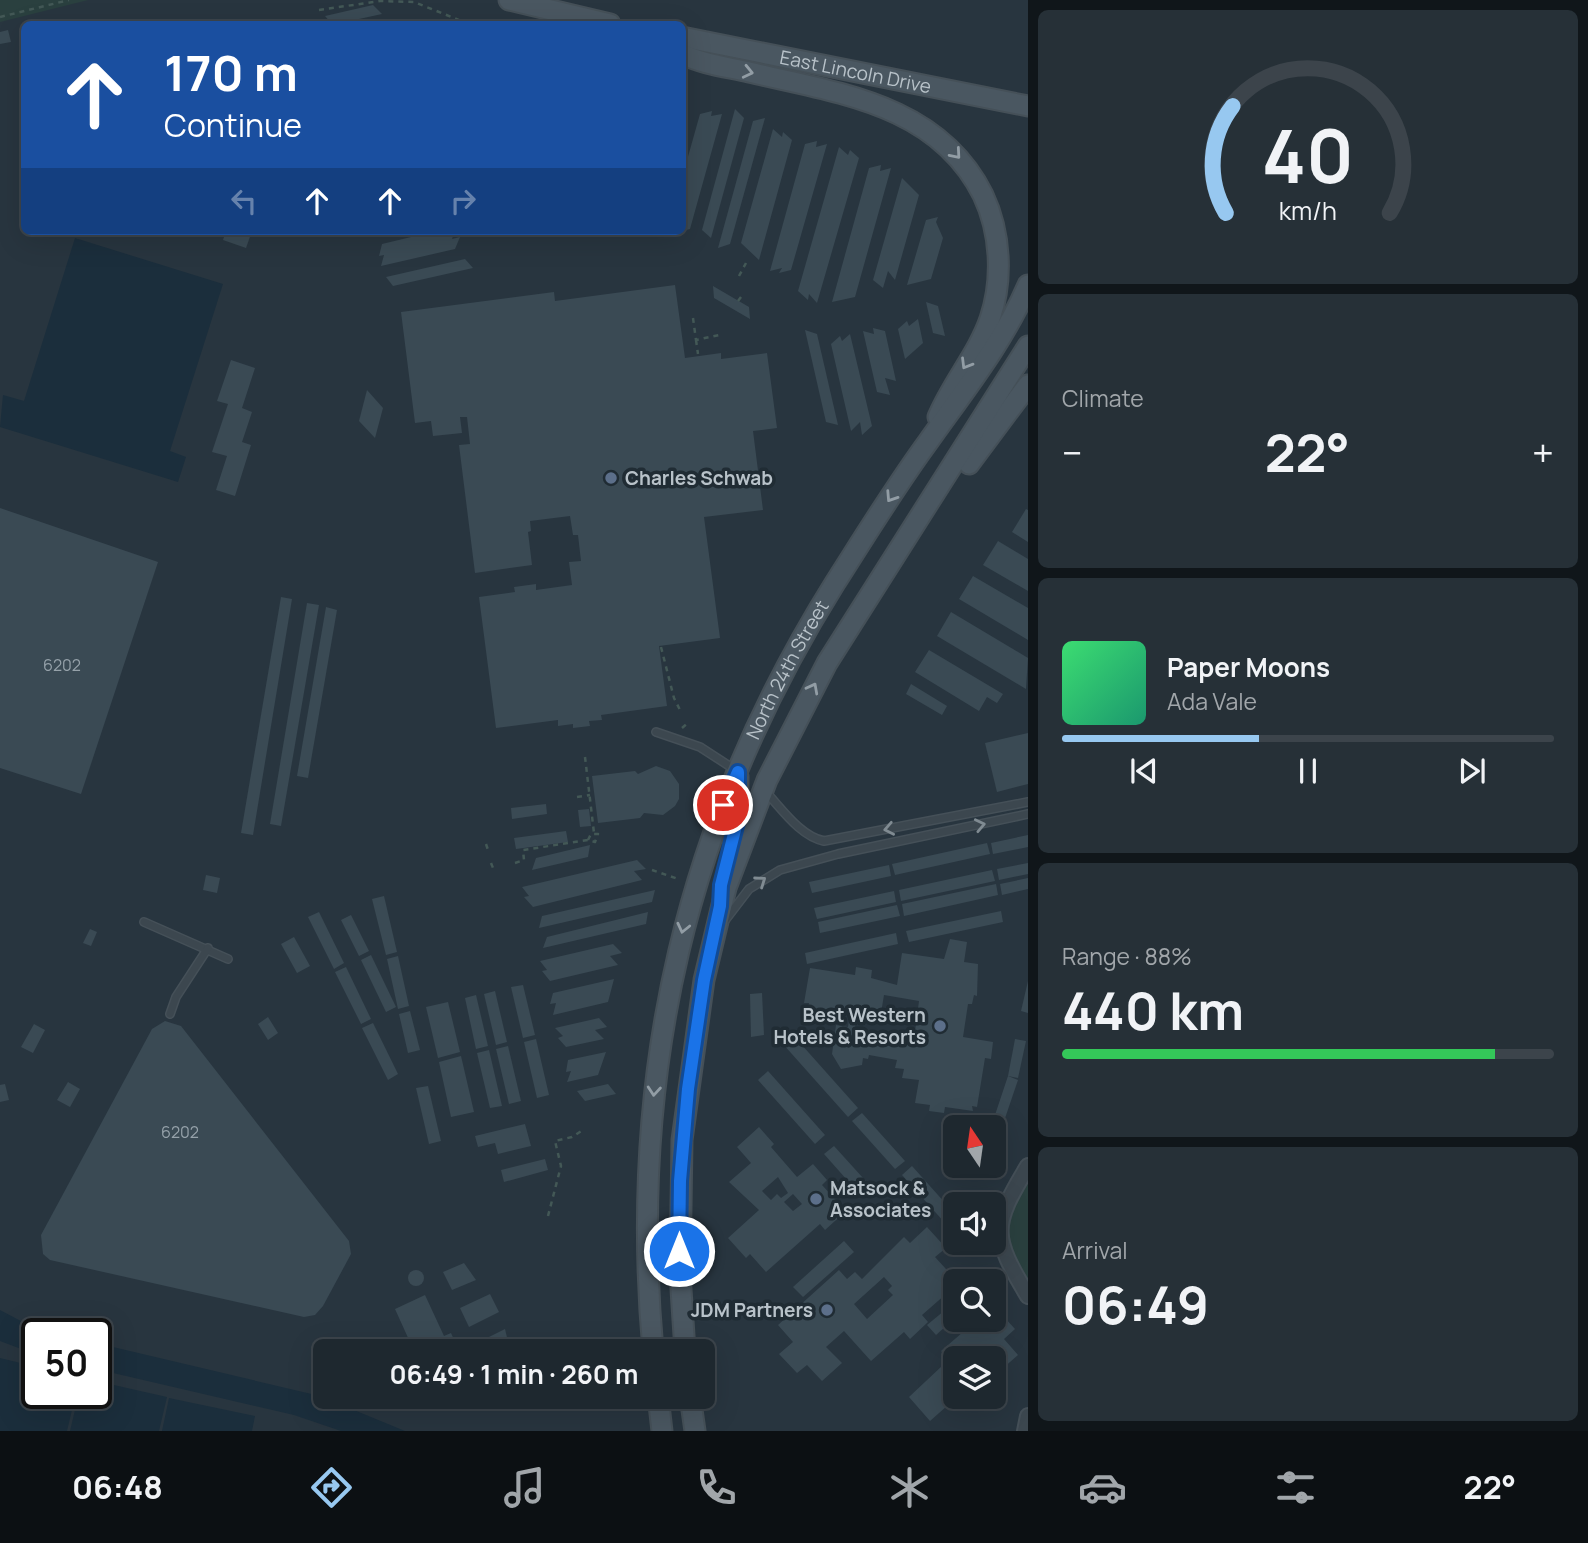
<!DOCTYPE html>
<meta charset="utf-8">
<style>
:root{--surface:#1e282f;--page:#263037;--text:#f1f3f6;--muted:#a1a6aa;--line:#3c444b;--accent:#97c8f0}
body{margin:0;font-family:Manrope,sans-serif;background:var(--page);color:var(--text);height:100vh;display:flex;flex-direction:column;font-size:26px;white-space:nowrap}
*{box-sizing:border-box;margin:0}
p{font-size:23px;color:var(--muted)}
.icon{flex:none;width:38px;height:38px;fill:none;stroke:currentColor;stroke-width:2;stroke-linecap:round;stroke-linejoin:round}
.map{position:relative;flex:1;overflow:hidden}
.panel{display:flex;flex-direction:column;gap:10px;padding:10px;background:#10161a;width:560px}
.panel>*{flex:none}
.top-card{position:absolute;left:21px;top:21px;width:665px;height:214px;border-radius:10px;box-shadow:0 7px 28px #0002,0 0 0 2px var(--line);background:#1a4fa0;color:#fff;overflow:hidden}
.needle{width:46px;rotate:347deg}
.tools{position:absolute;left:943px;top:1115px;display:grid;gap:14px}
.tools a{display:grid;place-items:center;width:63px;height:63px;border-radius:10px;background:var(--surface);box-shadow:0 7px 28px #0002,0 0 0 2px var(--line);font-size:35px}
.speed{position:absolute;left:21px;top:1318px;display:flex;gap:14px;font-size:35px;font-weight:700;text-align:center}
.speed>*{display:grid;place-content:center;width:91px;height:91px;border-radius:50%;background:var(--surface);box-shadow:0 7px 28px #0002,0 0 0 2px var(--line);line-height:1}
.speed .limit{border:4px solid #111;border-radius:10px;background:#fff;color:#111}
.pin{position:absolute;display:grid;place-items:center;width:60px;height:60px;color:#fff;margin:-30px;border:4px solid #fff;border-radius:50%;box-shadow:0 2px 7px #0007}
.me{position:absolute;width:77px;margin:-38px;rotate:0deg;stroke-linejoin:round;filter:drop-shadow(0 0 5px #0008)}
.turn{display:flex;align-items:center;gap:24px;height:147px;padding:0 28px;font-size:32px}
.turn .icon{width:91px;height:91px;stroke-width:2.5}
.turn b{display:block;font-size:49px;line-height:60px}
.lanes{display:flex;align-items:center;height:66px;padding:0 28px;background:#0003;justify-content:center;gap:35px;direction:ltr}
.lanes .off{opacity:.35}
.big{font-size:52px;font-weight:700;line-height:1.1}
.panel .tile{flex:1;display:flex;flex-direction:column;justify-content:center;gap:10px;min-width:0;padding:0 24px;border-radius:10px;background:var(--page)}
.panel .dial{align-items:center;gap:0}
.dial svg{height:182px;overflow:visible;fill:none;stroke:var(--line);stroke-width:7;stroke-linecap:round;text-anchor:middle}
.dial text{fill:var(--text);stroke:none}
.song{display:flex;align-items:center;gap:21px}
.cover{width:84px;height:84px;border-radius:10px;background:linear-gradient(135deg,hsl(140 70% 55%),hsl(160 70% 35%))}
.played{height:7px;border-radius:4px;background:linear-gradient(90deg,var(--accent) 40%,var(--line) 40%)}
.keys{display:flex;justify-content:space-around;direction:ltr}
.heat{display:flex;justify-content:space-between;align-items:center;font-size:38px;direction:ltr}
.charge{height:10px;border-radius:5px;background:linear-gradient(90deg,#34c759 88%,var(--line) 0)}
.trip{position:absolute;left:313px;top:1339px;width:402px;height:70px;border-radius:10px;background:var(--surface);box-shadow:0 7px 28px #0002,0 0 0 2px var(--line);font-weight:700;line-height:70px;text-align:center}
.dock{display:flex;height:112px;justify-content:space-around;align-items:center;background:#0c1013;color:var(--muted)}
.dock .icon{width:49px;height:49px}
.dock .selected{color:var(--accent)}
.dock b{font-size:32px;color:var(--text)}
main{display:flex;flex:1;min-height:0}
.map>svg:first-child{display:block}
</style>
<main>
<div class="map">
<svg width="1028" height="1431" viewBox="0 0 1028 1431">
<rect width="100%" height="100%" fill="#28353f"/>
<!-- green -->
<g fill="#2a403f">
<polygon points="0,0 88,0 0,22"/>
<path d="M1028 1182V1283C999 1245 1004 1220 1028 1182Z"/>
</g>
<!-- water -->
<g fill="#1b2e3c">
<polygon points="75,238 223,284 170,451 186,457 178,482 0,427 3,395 24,401"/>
<polygon points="0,1310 34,1328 56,1333 37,1334 37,1355 0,1341"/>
<polygon points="96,1343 320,1396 405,1431 341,1431 294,1415 96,1369"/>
<polygon points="0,1358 37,1367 37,1393 76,1393 67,1431 0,1431"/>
<polygon points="96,1381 167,1397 159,1431 70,1431 79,1393 96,1393"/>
<polygon points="169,1398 255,1416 252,1431 162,1431"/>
</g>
<!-- building -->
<g fill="#3a4a54" fill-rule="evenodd">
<polygon points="373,5 382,14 336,24 332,24 325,16"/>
<polygon points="8,30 11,42 0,44 0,32"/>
<polygon points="735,109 744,118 711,238 702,230"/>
<polygon points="712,111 711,116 722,114 690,229 682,231 682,178 700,114"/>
<polygon points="765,118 730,244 718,248 753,121"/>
<polygon points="773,129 782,137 783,132 792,140 759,260 741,243"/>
<polygon points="817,141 816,147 827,144 791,270 779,273 782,268 770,271 805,144"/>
<polygon points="839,147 848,155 850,150 859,158 817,303 809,294 808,300 798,291"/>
<polygon points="881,165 880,171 891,168 855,297 832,302 869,168"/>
<polygon points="902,178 919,195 895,280 888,271 883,288 873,280"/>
<polygon points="938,217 936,222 943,238 931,279 907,285 926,220"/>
<polygon points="226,231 252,231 246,248 223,240"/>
<polygon points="436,231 455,231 452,239 460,237 455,249 381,266 384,255 379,256 382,244"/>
<polygon points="465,259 473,268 393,286 386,277"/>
<polygon points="675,285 685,358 721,353 721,359 767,353 777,428 753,431 763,510 704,517 720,638 659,646 667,706 601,715 602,720 589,721 590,726 573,728 573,724 558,726 558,720 496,728 479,597 515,592 514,587 536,584 536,590 572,585 569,562 581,561 578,535 573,535 570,516 530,521 531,531 528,532 532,565 475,573 459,445 470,444 467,417 460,417 462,433 433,436 431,421 415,423 401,312 554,292 555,301"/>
<polygon points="713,286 749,307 750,319 714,298"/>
<polygon points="926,302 938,306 945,336 933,333"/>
<polygon points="918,319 923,343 905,359 898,329 907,321 909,326"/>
<polygon points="873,328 885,331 896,381 885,378 890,395 877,392 863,331 874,334"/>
<polygon points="805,330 817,334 838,425 826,422"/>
<polygon points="850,334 872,426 862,435 860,422 851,431 831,344 840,336 842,341"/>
<polygon points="231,360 255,368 242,408 252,412 242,442 251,445 235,496 216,490 227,456 212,452 228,404 217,401"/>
<polygon points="367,390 383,408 375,438 359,421"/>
<polygon points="0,508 158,562 81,794 0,768"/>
<polygon points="1026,509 1028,510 1028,542 1012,532"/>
<polygon points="998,541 1028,559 1028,591 983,565"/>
<polygon points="973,576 1028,608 1028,640 959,599"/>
<polygon points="281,597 292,599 253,835 241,833"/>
<polygon points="307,603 319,605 281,826 270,824"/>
<polygon points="326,607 337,610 308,778 297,776"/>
<polygon points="951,612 1028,658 1026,689 937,636"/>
<polygon points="929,650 1003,694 997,703 987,697 979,711 915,672"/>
<polygon points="911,684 947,706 942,715 906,694"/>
<polygon points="1028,733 1028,784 997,792 985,743"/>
<polygon points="656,766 670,771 679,784 679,799 675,806 663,815 644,813 640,818 598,823 592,776 635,771 638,774"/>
<polygon points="546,804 547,814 512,819 511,808"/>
<polygon points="589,809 591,826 580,827 578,810"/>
<polygon points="566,831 568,842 516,849 514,838"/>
<polygon points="1028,835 1028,847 993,854 991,843"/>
<polygon points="987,843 990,854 895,875 892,864"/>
<polygon points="590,845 588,857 532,870 536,858"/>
<polygon points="637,860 646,869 634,871 642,880 533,907 524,897 529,896 522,887"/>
<polygon points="1028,863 1028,874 999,880 997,869"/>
<polygon points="889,865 891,876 812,893 809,882"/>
<polygon points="992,870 995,881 901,901 899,890"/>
<polygon points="206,875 220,878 217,893 203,890"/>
<polygon points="1028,878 1028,889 1002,895 1000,884"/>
<polygon points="996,884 998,895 904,916 902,904"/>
<polygon points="655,890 652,902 539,928 542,916"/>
<polygon points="894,891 896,902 817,919 814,908"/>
<polygon points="384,896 397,952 386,955 372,899"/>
<polygon points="897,905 900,916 820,933 818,922"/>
<polygon points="1001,911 1003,922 909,942 906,931"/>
<polygon points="319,912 344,963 334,969 308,917"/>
<polygon points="648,912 646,924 543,948 547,937"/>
<polygon points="351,915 369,951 359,956 341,920"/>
<polygon points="90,929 97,932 91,946 83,943"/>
<polygon points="896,933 898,944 807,964 805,953"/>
<polygon points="294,937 310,966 297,973 281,944"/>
<path d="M950 939 967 942 964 962 978 964 977 996 974 995 972 1004H968L963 1037 993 1042 991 1059 985 1058 977 1107 972 1106 973 1111 945 1107 944 1113 929 1111 930 1105 915 1103 919 1080 902 1078 904 1069 895 1068 897 1060 869 1055 868 1059 863 1058 862 1065 841 1069 832 1054 836 1025 848 1027 850 1014 818 1009 817 1015 807 1013 809 1003H804L810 968 855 975 856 967 872 970 871 978 897 985 902 953 944 959ZM884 995 919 1001 914 1039H910V1043L899 1042 898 1047 871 1043 873 1033 855 1028 856 1019H880Z"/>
<polygon points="613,944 622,953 610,956 618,965 550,981 542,971 547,970 540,961"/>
<polygon points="371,955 396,1007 386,1012 361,960"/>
<polygon points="398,956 409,1006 398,1009 387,959"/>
<polygon points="346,967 371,1019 361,1024 335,972"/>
<polygon points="614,979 608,1002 553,1015 556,1003 550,1004 553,993"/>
<polygon points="1028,981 1028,1013 1021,1011"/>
<polygon points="523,985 535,1035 523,1038 511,987"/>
<polygon points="495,991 507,1042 496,1045 484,994"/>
<polygon points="762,993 764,1035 751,1037 750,994"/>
<polygon points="476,995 488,1046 476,1049 465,998"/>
<polygon points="448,1002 460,1052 438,1058 426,1007"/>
<polygon points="410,1011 420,1050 408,1053 399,1014"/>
<polygon points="268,1017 278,1033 268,1040 258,1024"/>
<polygon points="599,1018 607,1027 595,1030 604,1039 566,1047 558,1038 563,1036 555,1028"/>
<polygon points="165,1021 181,1026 349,1241 351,1254 323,1306 315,1315 304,1317 50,1260 43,1254 41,1235 152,1029"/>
<polygon points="373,1023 398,1074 388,1080 362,1028"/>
<polygon points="34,1024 45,1030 33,1053 21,1047"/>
<polygon points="793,1035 858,1108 848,1117 783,1044"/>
<polygon points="536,1039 549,1095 537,1098 524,1042"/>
<polygon points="1015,1039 1026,1041 1018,1078 1008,1076"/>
<polygon points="508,1046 521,1101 509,1104 496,1049"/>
<polygon points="489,1050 502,1106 490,1108 477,1053"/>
<polygon points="606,1052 598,1075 567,1082 571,1071 566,1072 568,1060"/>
<polygon points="461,1056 474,1112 451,1117 439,1062"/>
<polygon points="768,1071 825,1135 815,1144 758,1080"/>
<polygon points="1008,1076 1018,1080 1000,1133 991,1127"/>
<polygon points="68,1082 80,1089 70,1107 57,1100"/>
<polygon points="5,1084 9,1100 0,1102 0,1085"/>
<polygon points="608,1084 616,1094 585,1101 577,1091"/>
<polygon points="428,1086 441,1141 429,1144 416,1088"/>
<polygon points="862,1113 905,1161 895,1169 852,1121"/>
<polygon points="525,1124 531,1146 498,1154 495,1143 478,1147 475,1136"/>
<path d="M759 1127 774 1144 771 1147 797 1177 813 1164 827 1180 822 1185 846 1211 825 1230 820 1224 766 1272 750 1254 746 1258 728 1238 759 1210 729 1182 751 1163 737 1147ZM778 1177 788 1193 781 1198 777 1194 771 1200 762 1191ZM793 1194 802 1204 793 1211 784 1202Z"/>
<polygon points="834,1146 873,1189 863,1198 824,1154"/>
<polygon points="545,1159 548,1170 504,1182 501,1170"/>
<polygon points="912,1166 955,1214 945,1223 902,1175"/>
<path d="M927 1227 946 1248 935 1257 956 1280V1298L952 1301 946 1294 922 1315 928 1322 910 1339 904 1332 871 1361 844 1331 826 1347 842 1363 822 1381 807 1365 797 1373 779 1354 793 1342 778 1325 839 1270 847 1279 855 1272 862 1279 904 1237 910 1243ZM884 1277 892 1286 888 1290 893 1295 867 1319 854 1304Z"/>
<polygon points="844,1241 854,1252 803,1297 793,1287"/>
<polygon points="464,1263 476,1280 452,1290 443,1272"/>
<circle cx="416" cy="1278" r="8"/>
<polygon points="490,1294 499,1312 469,1327 460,1308"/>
<polygon points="425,1295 444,1336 451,1333 459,1351 414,1351 395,1309"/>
<polygon points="956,1301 956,1317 936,1335 927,1325"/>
<polygon points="994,1306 1015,1329 1004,1339 1018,1355 994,1376 994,1358 956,1358 956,1398 930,1421 909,1397 942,1366 948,1373 955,1366 941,1351 977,1320 994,1320"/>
<polygon points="505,1329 510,1350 481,1351 477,1343"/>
<polygon points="443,1396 464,1396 447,1404"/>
</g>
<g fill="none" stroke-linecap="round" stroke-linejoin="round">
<!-- lane casing -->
<g stroke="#455058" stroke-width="10">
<g id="lane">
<polyline points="656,732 700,747 737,771"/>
<path d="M765 791C782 809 800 836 824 841L1028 802"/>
<polyline points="144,922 228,959"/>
<polyline points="723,923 749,889 780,870 838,854 1028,814"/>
<polyline points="170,1014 176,997 208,948"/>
</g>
</g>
<!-- street casing -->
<g stroke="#455058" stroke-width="18">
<g id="street">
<path d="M1028 1166C991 1227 992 1236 1028 1296"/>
<polyline points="1025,1431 1028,1416"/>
</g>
</g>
<!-- secondary casing -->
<g stroke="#455058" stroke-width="23">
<g id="secondary">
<polyline points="509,0 610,24"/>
<path id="s1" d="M682 37 1028 106"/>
<path d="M682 54C702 64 727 67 749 72 838 93 938 104 983 195 1001 233 1003 280 990 319 978 354 952 383 938 417"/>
<polyline points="969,464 1028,385"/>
<polyline points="733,840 738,818 738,777"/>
<path id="s2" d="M653 1351C628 1072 686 821 835 583 865 536 895 487 928 442 964 391 1003 343 1028 285"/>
<polyline points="685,1351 680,1274 682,1140 704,980 726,888 767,780 827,663 1028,346"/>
<polyline points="658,1396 662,1431"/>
<polyline points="690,1396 695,1431"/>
</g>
</g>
<!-- path -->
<g stroke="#435856" stroke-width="2.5" stroke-dasharray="5 5" stroke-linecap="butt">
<polyline points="319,10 380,1 414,2 469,24"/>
<polyline points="0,17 69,0"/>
<polyline points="739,276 746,263"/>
<polyline points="738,301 741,297"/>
<polyline points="693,318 696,340 719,335"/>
<polyline points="696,340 698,354"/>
<polyline points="661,647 674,698 680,710"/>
<polyline points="682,728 689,722"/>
<polyline points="585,757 594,833"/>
<polyline points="577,797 590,795"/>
<polyline points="486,844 488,850"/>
<polyline points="491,863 493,868"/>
<polyline points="515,863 524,860 523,850 588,840 595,842 598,834 591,834 588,840"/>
<polyline points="652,870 678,879"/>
<polyline points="548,1216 561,1166 555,1141 572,1137 583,1130"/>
</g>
<!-- lane -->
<use href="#lane" stroke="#3c474f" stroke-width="7"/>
<!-- street -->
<use href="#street" stroke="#3c474f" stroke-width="14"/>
<!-- secondary -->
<use href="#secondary" stroke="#4a5761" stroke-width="19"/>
</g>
<!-- one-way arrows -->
<defs><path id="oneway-chevron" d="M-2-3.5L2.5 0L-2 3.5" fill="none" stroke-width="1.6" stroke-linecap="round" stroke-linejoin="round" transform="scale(1.75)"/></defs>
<g stroke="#929da5">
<use href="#oneway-chevron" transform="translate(748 72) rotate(13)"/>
<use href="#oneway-chevron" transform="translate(956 154) rotate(49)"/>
<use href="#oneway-chevron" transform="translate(966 364) rotate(121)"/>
<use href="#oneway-chevron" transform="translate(891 497) rotate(123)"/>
<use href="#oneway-chevron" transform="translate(813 688) rotate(-62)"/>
<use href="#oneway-chevron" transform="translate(683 928) rotate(103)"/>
<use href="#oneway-chevron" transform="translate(654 1091) rotate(95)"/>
</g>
<g stroke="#808b92">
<use href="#oneway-chevron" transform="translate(980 825) rotate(-12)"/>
<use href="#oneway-chevron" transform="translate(889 829) rotate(169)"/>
<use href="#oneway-chevron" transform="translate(761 881) rotate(-35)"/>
</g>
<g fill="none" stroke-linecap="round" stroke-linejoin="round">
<!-- route casing -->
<g stroke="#114b97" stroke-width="18">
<polyline id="route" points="679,1251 680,1181 688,1089 704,980 720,906 721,885 738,818 738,772 723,805"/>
</g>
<!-- route -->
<use href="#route" stroke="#1a73e8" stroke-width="12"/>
</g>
<!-- markers -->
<g fill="#5c6f8a" stroke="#202c34" stroke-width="2.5">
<circle cx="611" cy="478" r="7"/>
<circle cx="940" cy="1026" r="7"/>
<circle cx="816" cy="1199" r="7"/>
<circle cx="827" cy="1310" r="7"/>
</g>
<g text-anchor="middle" stroke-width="7" stroke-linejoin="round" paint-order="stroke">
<!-- number labels -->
<g font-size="16" fill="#96a2aa">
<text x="62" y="671">6202</text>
<text x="180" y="1138">6202</text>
</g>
<!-- street labels -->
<g font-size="19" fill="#b8c2c9" stroke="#202c34">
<text dy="7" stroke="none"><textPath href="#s1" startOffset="177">East Lincoln Drive</textPath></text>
<text dy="7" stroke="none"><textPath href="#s2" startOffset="705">North 24th Street</textPath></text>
</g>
<!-- poi labels -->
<g font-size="19" font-weight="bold" fill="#b8c2c9" stroke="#202c34" text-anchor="start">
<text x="625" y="485">Charles Schwab</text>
<text x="926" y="1022" text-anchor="end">Best Western<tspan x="926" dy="22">Hotels &amp; Resorts</tspan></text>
<text x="830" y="1195">Matsock &amp;<tspan x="830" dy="22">Associates</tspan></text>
<text x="813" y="1317" text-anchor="end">JDM Partners</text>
</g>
</g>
</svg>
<div class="tools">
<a><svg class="needle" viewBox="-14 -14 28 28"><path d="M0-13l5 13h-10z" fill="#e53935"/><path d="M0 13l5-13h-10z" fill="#a1a6aa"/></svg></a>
<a><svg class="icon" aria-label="sound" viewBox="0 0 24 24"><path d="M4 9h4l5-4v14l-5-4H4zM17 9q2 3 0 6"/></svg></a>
<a><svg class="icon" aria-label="search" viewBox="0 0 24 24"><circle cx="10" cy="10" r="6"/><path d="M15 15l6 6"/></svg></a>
<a><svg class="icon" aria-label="layers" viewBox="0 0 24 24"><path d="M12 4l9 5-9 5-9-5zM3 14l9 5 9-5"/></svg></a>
</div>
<div class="speed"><div class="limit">50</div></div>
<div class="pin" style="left:723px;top:805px;background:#d93025"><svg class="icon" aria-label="arrive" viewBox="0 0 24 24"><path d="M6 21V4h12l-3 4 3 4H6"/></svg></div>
<svg class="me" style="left:679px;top:1251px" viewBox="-20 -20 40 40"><circle r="17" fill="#1a73e8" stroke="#fff" stroke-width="3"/><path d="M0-11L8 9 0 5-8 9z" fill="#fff"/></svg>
<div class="trip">06:49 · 1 min · 260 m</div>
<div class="top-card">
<div class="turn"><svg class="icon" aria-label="ahead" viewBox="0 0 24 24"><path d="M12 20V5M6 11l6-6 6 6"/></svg><div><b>170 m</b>Continue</div></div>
<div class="lanes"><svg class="icon off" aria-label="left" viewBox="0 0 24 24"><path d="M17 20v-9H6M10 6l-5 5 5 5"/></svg><svg class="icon" aria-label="ahead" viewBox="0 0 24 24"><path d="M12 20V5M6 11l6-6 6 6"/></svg><svg class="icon" aria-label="ahead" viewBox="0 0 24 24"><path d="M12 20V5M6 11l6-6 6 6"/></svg><svg class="icon off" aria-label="right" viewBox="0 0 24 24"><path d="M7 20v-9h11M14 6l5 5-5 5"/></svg></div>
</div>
</div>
<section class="panel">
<div class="tile dial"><svg viewBox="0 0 100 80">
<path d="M14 69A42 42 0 1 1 86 69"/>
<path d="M14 69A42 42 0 0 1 17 22" stroke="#97c8f0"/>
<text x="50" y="56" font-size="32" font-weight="700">40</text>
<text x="50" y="72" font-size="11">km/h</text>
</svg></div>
<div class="tile"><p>Climate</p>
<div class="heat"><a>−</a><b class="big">22°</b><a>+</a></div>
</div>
<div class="tile">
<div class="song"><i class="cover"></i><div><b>Paper Moons</b><p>Ada Vale</p></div></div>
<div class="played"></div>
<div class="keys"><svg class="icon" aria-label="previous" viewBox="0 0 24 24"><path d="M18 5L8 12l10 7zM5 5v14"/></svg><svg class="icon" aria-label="pause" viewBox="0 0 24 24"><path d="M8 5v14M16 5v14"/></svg><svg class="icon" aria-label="next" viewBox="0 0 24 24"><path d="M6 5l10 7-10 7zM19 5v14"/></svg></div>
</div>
<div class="tile"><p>Range · 88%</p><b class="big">440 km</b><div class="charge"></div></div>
<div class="tile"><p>Arrival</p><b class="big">06:49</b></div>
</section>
</main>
<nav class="dock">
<b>06:48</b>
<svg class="icon selected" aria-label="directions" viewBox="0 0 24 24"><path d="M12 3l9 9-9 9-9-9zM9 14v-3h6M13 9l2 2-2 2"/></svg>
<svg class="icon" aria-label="music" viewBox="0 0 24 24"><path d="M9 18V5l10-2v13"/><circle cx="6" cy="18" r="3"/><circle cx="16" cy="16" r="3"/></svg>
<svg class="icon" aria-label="phone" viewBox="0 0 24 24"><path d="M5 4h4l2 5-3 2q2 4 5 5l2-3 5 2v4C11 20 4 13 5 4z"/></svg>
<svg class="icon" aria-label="climate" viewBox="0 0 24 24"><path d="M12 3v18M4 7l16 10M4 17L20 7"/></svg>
<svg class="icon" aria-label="car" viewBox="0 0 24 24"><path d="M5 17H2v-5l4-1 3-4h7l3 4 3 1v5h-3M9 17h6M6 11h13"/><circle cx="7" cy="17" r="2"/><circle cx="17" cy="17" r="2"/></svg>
<svg class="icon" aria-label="filters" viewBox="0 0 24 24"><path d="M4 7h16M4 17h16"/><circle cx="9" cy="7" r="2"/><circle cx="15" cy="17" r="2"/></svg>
<b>22°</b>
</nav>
